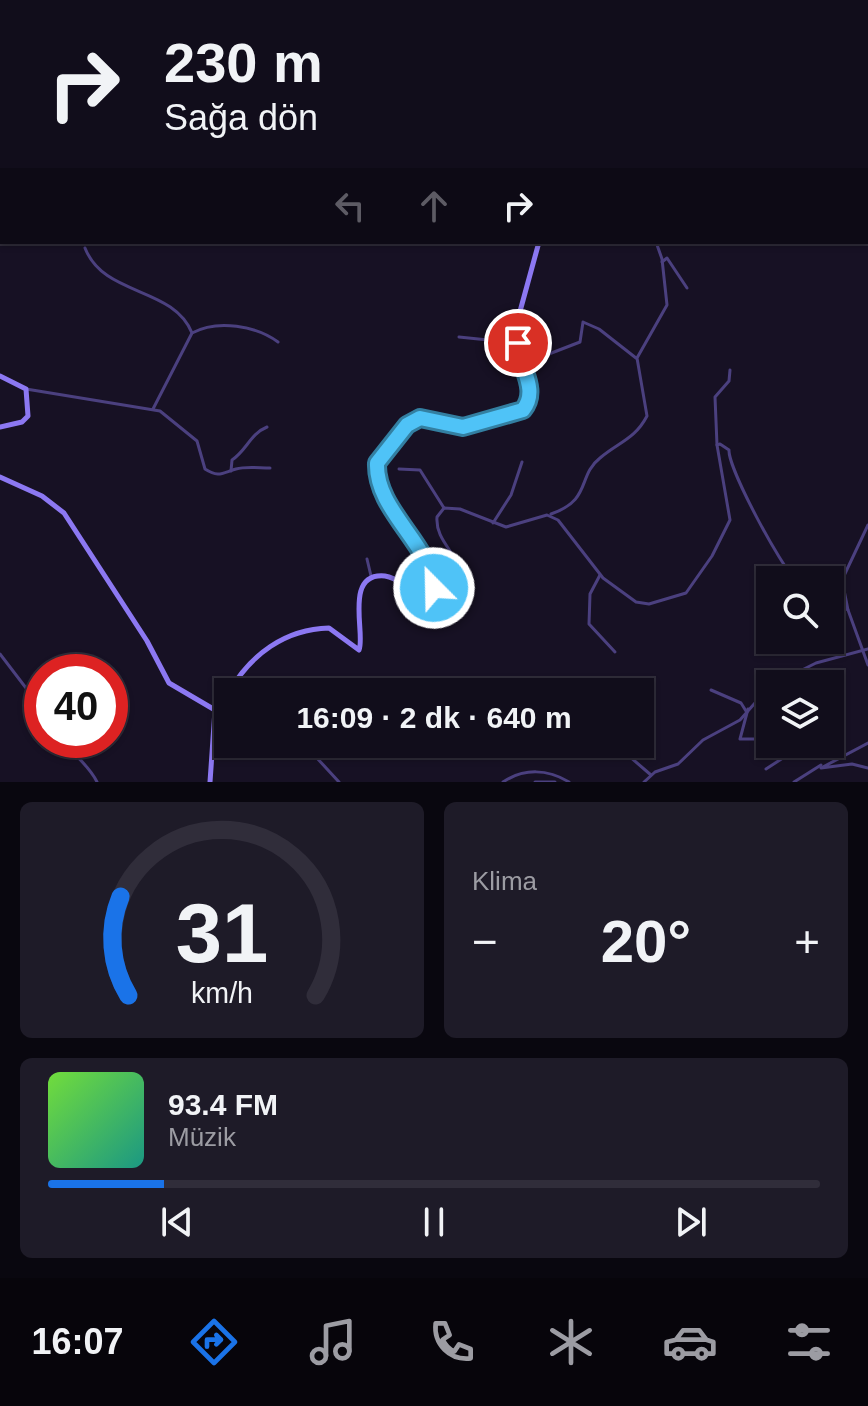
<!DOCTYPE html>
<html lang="tr">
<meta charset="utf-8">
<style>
:root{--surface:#110d1b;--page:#1e1b28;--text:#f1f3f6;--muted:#9c9ca3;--line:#302d3a;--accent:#1a73e8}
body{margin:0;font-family:Helvetica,sans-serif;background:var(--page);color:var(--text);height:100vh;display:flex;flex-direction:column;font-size:30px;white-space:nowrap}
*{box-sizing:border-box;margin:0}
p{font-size:26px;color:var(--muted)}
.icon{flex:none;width:44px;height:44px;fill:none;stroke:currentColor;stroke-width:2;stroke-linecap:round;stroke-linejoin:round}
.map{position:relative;height:782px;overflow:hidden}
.details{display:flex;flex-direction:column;gap:20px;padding:20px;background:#09070f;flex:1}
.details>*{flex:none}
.banner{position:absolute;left:0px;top:0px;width:868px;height:244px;box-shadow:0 2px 6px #0004,0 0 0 2px var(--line);background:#110d1b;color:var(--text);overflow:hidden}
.controls{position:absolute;left:756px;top:566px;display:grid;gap:16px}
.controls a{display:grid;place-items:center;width:88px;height:88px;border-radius:0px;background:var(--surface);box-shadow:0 2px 6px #0004,0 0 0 2px var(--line);font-size:40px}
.speed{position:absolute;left:24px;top:654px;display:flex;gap:16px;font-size:40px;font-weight:700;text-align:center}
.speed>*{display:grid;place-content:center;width:104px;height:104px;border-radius:50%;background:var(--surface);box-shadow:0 2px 6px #0004,0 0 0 2px var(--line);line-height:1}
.speed .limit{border:12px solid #d22;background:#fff;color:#111}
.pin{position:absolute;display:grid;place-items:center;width:68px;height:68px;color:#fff;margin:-34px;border:4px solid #fff;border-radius:50%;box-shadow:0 2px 8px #0007}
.me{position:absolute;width:88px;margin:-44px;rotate:337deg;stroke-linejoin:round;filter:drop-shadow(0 0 6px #0008)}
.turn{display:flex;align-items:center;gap:28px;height:168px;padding:0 32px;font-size:36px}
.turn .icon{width:104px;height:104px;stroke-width:2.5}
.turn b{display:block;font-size:56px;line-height:68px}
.lanes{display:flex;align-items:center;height:76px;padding:0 32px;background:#0003;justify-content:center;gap:40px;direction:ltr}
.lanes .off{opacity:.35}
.big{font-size:60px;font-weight:700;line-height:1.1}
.details .card{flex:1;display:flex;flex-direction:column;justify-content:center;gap:12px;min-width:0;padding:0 28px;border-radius:12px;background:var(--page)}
.details .dial{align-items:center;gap:0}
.dial svg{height:208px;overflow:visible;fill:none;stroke:var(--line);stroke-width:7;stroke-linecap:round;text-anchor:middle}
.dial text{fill:var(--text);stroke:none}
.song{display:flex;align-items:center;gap:24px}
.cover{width:96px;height:96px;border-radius:12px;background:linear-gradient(135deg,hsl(100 70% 55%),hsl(170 70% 35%))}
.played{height:8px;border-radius:4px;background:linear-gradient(90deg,var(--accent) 15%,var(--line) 15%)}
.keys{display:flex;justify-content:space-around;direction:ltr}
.heat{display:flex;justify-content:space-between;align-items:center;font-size:44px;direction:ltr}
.details .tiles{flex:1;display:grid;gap:20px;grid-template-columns:1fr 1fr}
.card:last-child{grid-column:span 2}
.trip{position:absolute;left:214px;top:678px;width:440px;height:80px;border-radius:0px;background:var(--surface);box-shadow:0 2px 6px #0004,0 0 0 2px var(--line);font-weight:700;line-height:80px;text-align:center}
.tab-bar{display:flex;height:128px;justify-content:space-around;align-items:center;background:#07050b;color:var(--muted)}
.tab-bar .icon{width:56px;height:56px}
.tab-bar .active{color:var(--accent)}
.tab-bar b{font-size:36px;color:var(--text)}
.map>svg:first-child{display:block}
</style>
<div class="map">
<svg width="868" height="782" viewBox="0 0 868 782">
<rect width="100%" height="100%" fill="#171124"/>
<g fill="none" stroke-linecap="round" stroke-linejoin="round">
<!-- street -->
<g stroke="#4b407f" stroke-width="3">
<polyline points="42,0 44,2"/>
<polyline points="467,0 469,2"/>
<polyline points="537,0 537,2"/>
<polyline points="575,0 578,2"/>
<polyline points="323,2 323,0"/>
<polyline points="866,17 868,16"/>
<polyline points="0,163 2,163"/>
<polyline points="866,201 868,201"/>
<path d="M85 248C104 297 173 286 192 333"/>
<polyline points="662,262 667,258 687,288"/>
<polyline points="459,337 518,343"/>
<polyline points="523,364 580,342 583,322 599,329 636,358"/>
<path d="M26 389 160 411 197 441 205 469C219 478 222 473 236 469 246 466 259 468 270 468"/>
<path d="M153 409 192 333C218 319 256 326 278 342"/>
<polyline points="717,445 715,397 729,381 730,370"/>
<polyline points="399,469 420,470 444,508"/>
<path d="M231 471 232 460C247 450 250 434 267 427"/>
<path d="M551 514C592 500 577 476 600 458 619 442 635 439 647 416L637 358 667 305 662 259 656 242"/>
<polyline points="493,523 511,495 522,462"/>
<polyline points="367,559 371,576"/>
<path d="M428 568 461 577C460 554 435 542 437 517L444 508 460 509 506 527 547 515 558 520 603 578 636 602 649 604 686 593 712 556 730 520 717 445 720 444 729 450C728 468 781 567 796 580"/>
<polyline points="600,575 590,594 589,624 615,652"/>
<polyline points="830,597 848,610 868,665"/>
<polyline points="848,610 842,580 868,525"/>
<polyline points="0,654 42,709"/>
<polyline points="774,684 816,663 868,649"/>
<polyline points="767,687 765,698 770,704"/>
<polyline points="711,690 741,703 746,711"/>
<polyline points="555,692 558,692"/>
<polyline points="748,709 740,739 770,739"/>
<path d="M63 740C74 756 89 765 97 782"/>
<polyline points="868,743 821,768 852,764 868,768"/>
<polyline points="304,744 339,782"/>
<polyline points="615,744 651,775"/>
<polyline points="212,746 228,743"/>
<polyline points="766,769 786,756 787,747 782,744"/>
<path d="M503 782C524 768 548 769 569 782"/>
<polyline points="535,782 555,782"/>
<polyline points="644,782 655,772 678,764 703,740 740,720 770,686"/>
<polyline points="794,782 821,765"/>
</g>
<!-- secondary -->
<g stroke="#8c78f2" stroke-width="5">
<polyline points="367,0 369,2"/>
<polyline points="0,376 26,389 28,416 22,422 0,427"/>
<polyline points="0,477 42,496 64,513 147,641 169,683 215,710 210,782"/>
<path d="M229 692C250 655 285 629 329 628L359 650C366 635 343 572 385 576 402 578 413 597 431 595L434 583 430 572 379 485V458L407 425 420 418 463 427 515 414 526 407 530 386 519 355 516 326 539 242"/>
<polyline points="217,714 228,694"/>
</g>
</g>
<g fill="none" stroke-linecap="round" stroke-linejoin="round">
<!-- route casing -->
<g stroke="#337fa1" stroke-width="20">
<path id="route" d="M434 588C431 544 375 510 377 463L407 425 420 418 463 427 523 410C540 389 518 366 518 343"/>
</g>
<!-- route -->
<use href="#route" stroke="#4fc3f7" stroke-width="14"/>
</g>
</svg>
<div class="controls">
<a><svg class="icon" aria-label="search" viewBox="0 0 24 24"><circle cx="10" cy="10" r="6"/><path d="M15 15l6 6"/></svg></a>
<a><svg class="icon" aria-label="layers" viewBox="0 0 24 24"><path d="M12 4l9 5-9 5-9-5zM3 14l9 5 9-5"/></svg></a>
</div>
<div class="speed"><div class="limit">40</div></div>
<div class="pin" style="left:518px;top:343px;background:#d93025"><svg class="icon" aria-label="arrive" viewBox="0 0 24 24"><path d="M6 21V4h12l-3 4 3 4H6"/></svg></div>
<svg class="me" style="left:434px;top:588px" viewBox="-20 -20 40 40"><circle r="17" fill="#4fc3f7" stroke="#fff" stroke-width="3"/><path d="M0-11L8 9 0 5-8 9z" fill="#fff"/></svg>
<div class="trip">16:09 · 2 dk · 640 m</div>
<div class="banner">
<div class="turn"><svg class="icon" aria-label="right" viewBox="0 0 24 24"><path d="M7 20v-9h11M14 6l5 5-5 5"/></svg><div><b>230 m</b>Sağa dön</div></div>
<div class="lanes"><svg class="icon off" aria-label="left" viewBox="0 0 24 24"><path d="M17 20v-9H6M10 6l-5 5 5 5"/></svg><svg class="icon off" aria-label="ahead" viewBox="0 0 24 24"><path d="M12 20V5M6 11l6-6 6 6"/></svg><svg class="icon" aria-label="right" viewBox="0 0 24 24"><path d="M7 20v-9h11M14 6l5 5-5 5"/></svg></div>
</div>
</div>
<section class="details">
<div class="tiles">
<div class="card dial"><svg viewBox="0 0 100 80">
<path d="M14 69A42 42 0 1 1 86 69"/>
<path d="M14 69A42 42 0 0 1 11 31" stroke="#1a73e8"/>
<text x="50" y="56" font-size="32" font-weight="700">31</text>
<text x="50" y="72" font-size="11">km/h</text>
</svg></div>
<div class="card"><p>Klima</p>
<div class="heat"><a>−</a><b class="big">20°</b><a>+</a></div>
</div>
<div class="card">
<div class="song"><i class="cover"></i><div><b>93.4 FM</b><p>Müzik</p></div></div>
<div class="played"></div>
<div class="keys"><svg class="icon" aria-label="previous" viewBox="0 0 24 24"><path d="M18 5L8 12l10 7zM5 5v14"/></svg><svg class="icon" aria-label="pause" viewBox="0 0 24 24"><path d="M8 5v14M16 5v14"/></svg><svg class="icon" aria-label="next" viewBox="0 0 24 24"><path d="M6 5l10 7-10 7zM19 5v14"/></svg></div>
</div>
</div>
</section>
<nav class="tab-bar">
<b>16:07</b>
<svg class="icon active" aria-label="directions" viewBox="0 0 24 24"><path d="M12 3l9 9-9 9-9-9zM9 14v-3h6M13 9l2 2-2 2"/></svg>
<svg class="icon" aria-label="music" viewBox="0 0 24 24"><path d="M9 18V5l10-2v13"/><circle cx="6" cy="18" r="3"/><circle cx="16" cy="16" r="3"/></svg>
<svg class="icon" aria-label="phone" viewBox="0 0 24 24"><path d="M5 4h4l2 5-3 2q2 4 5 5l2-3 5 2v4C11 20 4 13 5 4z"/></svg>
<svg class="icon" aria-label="climate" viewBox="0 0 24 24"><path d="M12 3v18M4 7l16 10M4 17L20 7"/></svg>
<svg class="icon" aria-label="car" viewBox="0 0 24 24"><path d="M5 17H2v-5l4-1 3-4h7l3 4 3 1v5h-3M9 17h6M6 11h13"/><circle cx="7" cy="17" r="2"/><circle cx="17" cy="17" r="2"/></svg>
<svg class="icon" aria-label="filters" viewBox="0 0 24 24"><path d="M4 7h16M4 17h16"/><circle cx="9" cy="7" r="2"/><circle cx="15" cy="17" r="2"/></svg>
</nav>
